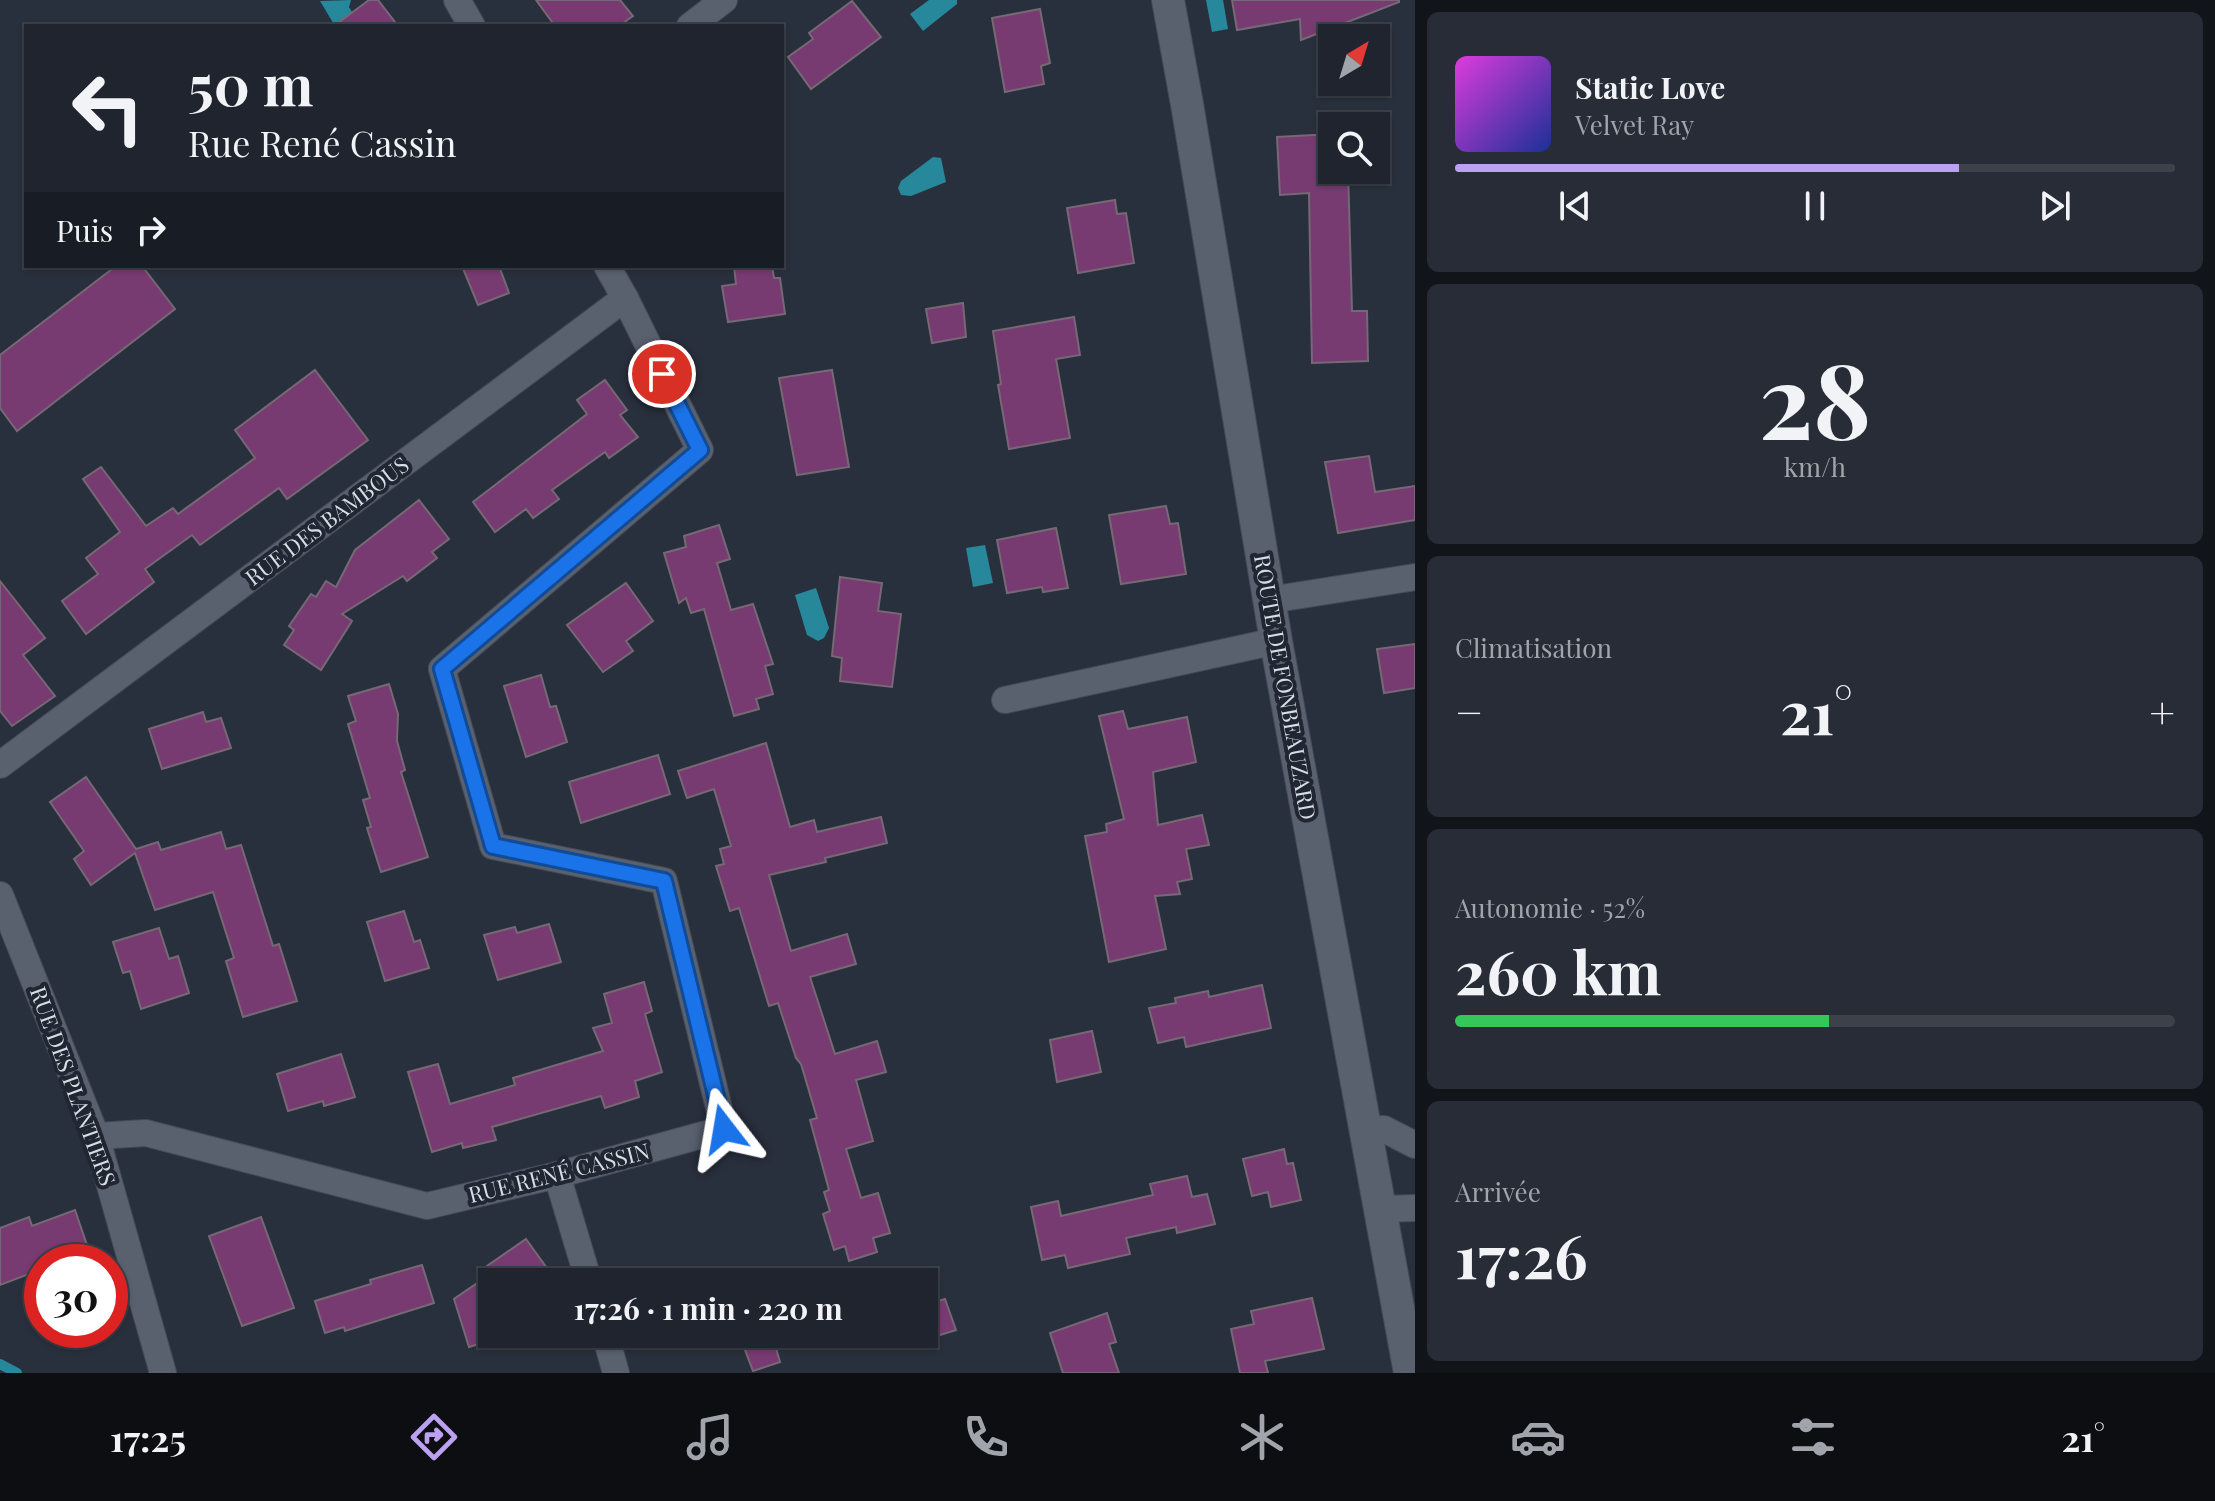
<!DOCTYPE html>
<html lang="fr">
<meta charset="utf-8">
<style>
:root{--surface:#1f242e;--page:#272c36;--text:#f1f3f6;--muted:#a1a4aa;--line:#3c414a;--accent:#bca0f2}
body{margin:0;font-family:"Playfair Display",serif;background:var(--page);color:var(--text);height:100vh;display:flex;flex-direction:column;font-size:30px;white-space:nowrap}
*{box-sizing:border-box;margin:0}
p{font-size:26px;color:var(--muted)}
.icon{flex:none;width:44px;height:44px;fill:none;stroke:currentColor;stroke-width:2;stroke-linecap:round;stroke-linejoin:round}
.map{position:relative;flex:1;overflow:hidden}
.sheet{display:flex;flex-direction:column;gap:12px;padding:12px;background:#111419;width:800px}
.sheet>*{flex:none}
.hud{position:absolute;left:24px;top:24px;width:760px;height:244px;border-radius:0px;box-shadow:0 2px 6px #0004,0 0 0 2px var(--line);background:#1f242e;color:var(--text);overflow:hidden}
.needle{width:52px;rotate:38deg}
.fabs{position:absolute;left:1318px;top:24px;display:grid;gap:16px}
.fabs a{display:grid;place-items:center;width:72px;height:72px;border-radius:0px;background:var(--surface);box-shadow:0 2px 6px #0004,0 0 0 2px var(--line);font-size:40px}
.speed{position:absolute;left:24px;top:1244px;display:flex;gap:16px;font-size:40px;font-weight:700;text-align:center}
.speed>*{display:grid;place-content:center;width:104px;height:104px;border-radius:50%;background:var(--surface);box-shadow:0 2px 6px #0004,0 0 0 2px var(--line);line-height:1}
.speed .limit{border:12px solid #d22;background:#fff;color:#111}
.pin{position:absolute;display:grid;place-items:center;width:68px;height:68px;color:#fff;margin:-34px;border:4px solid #fff;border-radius:50%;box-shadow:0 2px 8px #0007}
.me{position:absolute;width:88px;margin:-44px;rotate:346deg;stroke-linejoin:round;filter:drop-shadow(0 0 6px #0008)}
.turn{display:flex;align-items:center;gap:28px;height:168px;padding:0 32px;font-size:36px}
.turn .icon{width:104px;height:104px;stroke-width:2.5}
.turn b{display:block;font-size:56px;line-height:68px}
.then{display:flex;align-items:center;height:76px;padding:0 32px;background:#0003;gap:16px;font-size:30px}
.big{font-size:60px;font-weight:700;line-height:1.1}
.sheet .widget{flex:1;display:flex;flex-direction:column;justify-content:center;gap:12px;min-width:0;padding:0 28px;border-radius:12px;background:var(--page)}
.sheet .dial{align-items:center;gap:0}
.dial b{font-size:104px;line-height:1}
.song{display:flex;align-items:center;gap:24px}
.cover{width:96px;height:96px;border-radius:12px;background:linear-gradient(135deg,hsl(300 70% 55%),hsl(230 70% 35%))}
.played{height:8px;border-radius:4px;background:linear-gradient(90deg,var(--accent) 70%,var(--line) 70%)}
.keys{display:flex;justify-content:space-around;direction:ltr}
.heat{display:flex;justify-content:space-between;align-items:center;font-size:44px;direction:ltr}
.charge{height:12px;border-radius:6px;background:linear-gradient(90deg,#34c759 52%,var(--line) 0)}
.trip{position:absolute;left:478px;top:1268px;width:460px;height:80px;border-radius:0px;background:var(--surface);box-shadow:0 2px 6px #0004,0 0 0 2px var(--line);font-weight:700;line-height:80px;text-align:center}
.tabs{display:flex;height:128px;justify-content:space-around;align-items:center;background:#0c0e12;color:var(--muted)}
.tabs .icon{width:56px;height:56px}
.tabs .selected{color:var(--accent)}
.tabs b{font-size:36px;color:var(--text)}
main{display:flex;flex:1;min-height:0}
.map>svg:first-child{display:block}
</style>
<main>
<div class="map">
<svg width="1415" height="1373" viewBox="0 0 1415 1373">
<rect width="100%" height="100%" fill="#29303d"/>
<!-- water -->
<g fill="#27889c">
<polygon points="351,0 349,7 360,25 335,26 320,1"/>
<polygon points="929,0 957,0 957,4 923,31 910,14"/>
<polygon points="1206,0 1223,0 1228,29 1212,32"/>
<polygon points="933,157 941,158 946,182 911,196 901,195 898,188 901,181"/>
<polygon points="985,545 993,583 973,587 966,548"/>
<polygon points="816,588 829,628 824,638 818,641 807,635 795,595"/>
</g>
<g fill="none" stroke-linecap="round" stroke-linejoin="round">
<!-- stream -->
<polyline stroke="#27889c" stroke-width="10" points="0,1364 17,1373"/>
</g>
<!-- building -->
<g fill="#773a71" stroke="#766874" stroke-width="2">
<polygon points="369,0 378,0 398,26 334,26"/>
<polygon points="536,0 620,0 633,16 619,26 555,26"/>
<polygon points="1232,0 1399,0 1399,2 1301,40 1300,19 1237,30"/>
<polygon points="852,1 881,37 811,89 788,57 813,39 809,33"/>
<polygon points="1040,9 1050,63 1041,66 1044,84 1005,92 992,18"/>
<polygon points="1332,134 1332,170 1348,170 1352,311 1367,311 1368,361 1312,363 1309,193 1280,195 1277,137"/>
<polygon points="1115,200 1117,214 1126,213 1134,263 1078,273 1067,208"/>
<polygon points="116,266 142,266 175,309 17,431 0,408 0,355"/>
<polygon points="462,266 499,266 509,293 478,305"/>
<polygon points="734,266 772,266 774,278 780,278 785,314 728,322 722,286 736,284"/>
<polygon points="963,303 966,337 932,343 926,309"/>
<polygon points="1074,317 1080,355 1056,359 1070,438 1009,449 998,385 1001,384 993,331"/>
<polygon points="315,370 368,440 287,499 279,488 200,545 192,535 145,569 154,582 86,634 62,601 98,574 86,558 120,532 83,479 101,467 146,526 173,508 178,514 255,458 235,430"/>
<polygon points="832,370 849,467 797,475 779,378"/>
<polygon points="605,380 627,410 620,415 638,437 609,458 605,452 552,490 559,499 533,518 526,509 495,532 473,502 587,414 577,400"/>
<polygon points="1369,456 1375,492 1415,486 1415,520 1338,533 1325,462"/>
<polygon points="419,500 449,539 432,552 437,558 407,581 403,576 342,614 352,621 321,670 284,645 294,630 289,626 311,594 316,597 326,581 336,587 355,550"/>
<polygon points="1166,506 1170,524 1178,523 1186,574 1121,584 1109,515"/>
<polygon points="719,525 730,559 717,563 731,610 753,604 773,664 765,666 773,694 756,699 759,709 734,716 704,609 691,613 686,598 679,603 664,553 686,547 684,536"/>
<polygon points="1056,528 1068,588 1043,592 1042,587 1007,593 997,540"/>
<polygon points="840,577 882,583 878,611 901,614 892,687 840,681 842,658 832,656"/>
<polygon points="0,581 45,638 23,655 55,696 12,726 0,711"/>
<polygon points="626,583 653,621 626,641 633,651 603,672 567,625"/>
<polygon points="1415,644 1415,688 1384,693 1377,649"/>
<polygon points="541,675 550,707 556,706 567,742 526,757 504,686"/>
<polygon points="389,684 398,714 397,741 405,770 401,772 428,857 381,872 367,828 371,827 363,800 370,798 348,724 356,721 348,696"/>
<polygon points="1123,711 1128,729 1187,717 1196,762 1153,772 1158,825 1202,815 1209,845 1186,849 1192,879 1177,882 1180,894 1155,896 1166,949 1109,962 1085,836 1107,832 1106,824 1124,819 1099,716"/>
<polygon points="203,712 206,722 221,718 231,748 162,769 149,729"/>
<polygon points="766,743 790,827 814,820 817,832 881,817 887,843 825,858 826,862 769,875 791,951 847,934 856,964 810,977 835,1054 877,1041 886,1072 856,1080 873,1141 846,1149 861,1198 878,1193 890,1233 873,1238 877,1252 849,1261 845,1246 834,1250 823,1214 830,1211 824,1192 829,1190 810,1120 817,1118 801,1064 796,1058 778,1003 769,1006 739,908 730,911 716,866 724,864 720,849 731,846 714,789 687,798 678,771"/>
<polygon points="658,755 670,794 581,823 569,782"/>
<polygon points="86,777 136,849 158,842 161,850 221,832 226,849 241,845 273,946 279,944 297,1001 243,1017 226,961 234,958 213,892 155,910 135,853 91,885 74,859 84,851 50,802"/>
<polygon points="404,911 414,942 420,940 429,968 385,981 367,922"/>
<polygon points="549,924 561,962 498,980 484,935 515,927 517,933"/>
<polygon points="159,928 169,959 178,956 189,993 141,1009 130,971 123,973 113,942"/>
<polygon points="644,982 652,1011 645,1014 662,1072 635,1081 639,1097 605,1108 601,1096 492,1127 496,1140 463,1148 462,1143 432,1152 408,1072 438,1064 450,1104 515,1085 513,1078 603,1051 593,1028 612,1023 604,994"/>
<polygon points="1262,985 1271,1028 1186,1047 1184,1037 1158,1043 1149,1008 1176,1003 1175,998 1208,991 1209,997"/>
<polygon points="1092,1031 1101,1072 1057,1082 1050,1040"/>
<polygon points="341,1054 355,1097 324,1106 323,1101 288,1111 277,1074"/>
<polygon points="1284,1149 1287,1164 1293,1163 1301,1200 1271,1207 1268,1192 1252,1196 1243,1159"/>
<polygon points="1187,1176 1192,1197 1207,1194 1215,1224 1177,1233 1176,1227 1126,1238 1130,1254 1068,1268 1065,1255 1042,1260 1031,1207 1058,1201 1061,1216 1153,1195 1150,1184"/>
<polygon points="75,1210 89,1251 60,1262 42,1262 42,1269 0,1285 0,1228 29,1217 32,1226"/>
<polygon points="261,1217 294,1308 242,1326 209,1236"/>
<polygon points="526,1239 557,1282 499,1282 487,1266"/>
<polygon points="422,1265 434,1303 345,1331 344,1327 325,1333 315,1301 371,1284 370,1280"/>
<polygon points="492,1273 492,1340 469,1347 454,1299"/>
<polygon points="1312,1298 1324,1349 1265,1361 1268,1373 1240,1373 1231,1329 1254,1324 1251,1311"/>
<polygon points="945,1299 956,1330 924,1340 924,1305"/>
<polygon points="1107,1313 1116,1342 1109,1344 1119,1373 1063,1373 1050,1333"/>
<polygon points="739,1334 772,1334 780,1362 753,1371"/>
</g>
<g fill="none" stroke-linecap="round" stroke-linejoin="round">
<!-- minor casing -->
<g stroke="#454b55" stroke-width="28">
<g id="minor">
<polyline points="457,0 472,26"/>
<polyline points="690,26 724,0"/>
<polyline points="1270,600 1415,577"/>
<polyline points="1005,700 1276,641"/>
<polyline points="0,765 625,298 607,266"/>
<polyline points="0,895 96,1136 163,1373"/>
<polyline points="1366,1131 1384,1129 1415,1145"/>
<polyline points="96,1136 146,1133 427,1206 557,1175 724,1129 664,881 493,846 442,669 700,450 625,298"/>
<polyline points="557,1175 589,1282"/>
<polyline points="1382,1209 1415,1208"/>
<polyline points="605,1334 616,1373"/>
</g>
</g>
<!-- tertiary casing -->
<g stroke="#454b55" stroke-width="34">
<polyline id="tertiary" points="1168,0 1187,104 1276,641 1410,1373"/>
</g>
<!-- minor -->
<use href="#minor" stroke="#59616f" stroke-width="26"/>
<!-- tertiary -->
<use href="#tertiary" stroke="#59616f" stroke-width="32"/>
</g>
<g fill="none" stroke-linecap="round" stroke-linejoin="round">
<!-- route casing -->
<g stroke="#114b97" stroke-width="20">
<polyline id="route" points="662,374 700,450 442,669 493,846 664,881 724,1129"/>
</g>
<!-- route -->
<use href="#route" stroke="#1a73e8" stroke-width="14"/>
</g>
<g text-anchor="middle" stroke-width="8" stroke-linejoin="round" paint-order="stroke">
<!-- street labels -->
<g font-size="22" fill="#d8dde5" stroke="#202632">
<text transform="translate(327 521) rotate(-37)" y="8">RUE DES BAMBOUS</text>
<text transform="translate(1285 687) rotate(80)" y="8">ROUTE DE FONBEAUZARD</text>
<text transform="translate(73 1086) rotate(70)" y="8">RUE DES PLANTIERS</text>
<text transform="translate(559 1173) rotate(-14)" y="8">RUE RENÉ CASSIN</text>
</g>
</g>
</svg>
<div class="fabs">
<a><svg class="needle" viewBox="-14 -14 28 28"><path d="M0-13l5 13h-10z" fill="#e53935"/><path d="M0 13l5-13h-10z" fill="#a1a4aa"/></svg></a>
<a><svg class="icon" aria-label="search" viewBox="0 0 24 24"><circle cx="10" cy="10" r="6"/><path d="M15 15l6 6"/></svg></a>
</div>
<div class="speed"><div class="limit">30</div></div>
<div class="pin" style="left:662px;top:374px;background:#d93025"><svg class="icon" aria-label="arrive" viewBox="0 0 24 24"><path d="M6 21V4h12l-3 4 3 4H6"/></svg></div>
<svg class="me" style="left:724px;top:1129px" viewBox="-20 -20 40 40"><path d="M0-17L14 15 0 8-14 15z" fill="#1a73e8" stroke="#fff" stroke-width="4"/></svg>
<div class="trip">17:26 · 1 min · 220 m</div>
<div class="hud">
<div class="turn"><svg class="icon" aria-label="left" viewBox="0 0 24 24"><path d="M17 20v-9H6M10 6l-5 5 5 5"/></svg><div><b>50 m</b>Rue René Cassin</div></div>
<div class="then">Puis<svg class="icon" aria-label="right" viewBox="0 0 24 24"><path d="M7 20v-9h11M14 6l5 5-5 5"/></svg></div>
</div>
</div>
<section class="sheet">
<div class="widget">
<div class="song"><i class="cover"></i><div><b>Static Love</b><p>Velvet Ray</p></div></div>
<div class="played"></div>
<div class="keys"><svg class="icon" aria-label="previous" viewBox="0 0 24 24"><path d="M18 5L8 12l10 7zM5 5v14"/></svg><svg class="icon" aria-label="pause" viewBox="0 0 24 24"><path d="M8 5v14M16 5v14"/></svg><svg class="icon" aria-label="next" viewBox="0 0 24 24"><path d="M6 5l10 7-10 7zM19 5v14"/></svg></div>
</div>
<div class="widget dial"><b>28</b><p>km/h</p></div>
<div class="widget"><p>Climatisation</p>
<div class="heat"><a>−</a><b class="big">21°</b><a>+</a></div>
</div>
<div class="widget"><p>Autonomie · 52%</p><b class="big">260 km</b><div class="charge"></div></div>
<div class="widget"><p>Arrivée</p><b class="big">17:26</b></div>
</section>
</main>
<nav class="tabs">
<b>17:25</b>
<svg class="icon selected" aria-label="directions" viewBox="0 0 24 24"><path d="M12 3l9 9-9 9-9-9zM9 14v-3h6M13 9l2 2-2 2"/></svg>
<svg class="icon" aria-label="music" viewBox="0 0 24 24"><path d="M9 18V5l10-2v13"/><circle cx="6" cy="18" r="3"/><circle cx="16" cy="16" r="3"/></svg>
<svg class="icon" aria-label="phone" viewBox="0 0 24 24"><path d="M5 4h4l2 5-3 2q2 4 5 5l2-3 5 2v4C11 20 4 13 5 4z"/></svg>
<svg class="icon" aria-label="climate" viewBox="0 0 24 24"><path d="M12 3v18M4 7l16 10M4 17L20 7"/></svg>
<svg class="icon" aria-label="car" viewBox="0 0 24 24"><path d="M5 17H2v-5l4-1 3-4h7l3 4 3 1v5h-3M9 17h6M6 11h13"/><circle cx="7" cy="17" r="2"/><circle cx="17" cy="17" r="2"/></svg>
<svg class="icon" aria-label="filters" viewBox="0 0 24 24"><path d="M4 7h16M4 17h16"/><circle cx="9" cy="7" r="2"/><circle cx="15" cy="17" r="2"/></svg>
<b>21°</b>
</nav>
